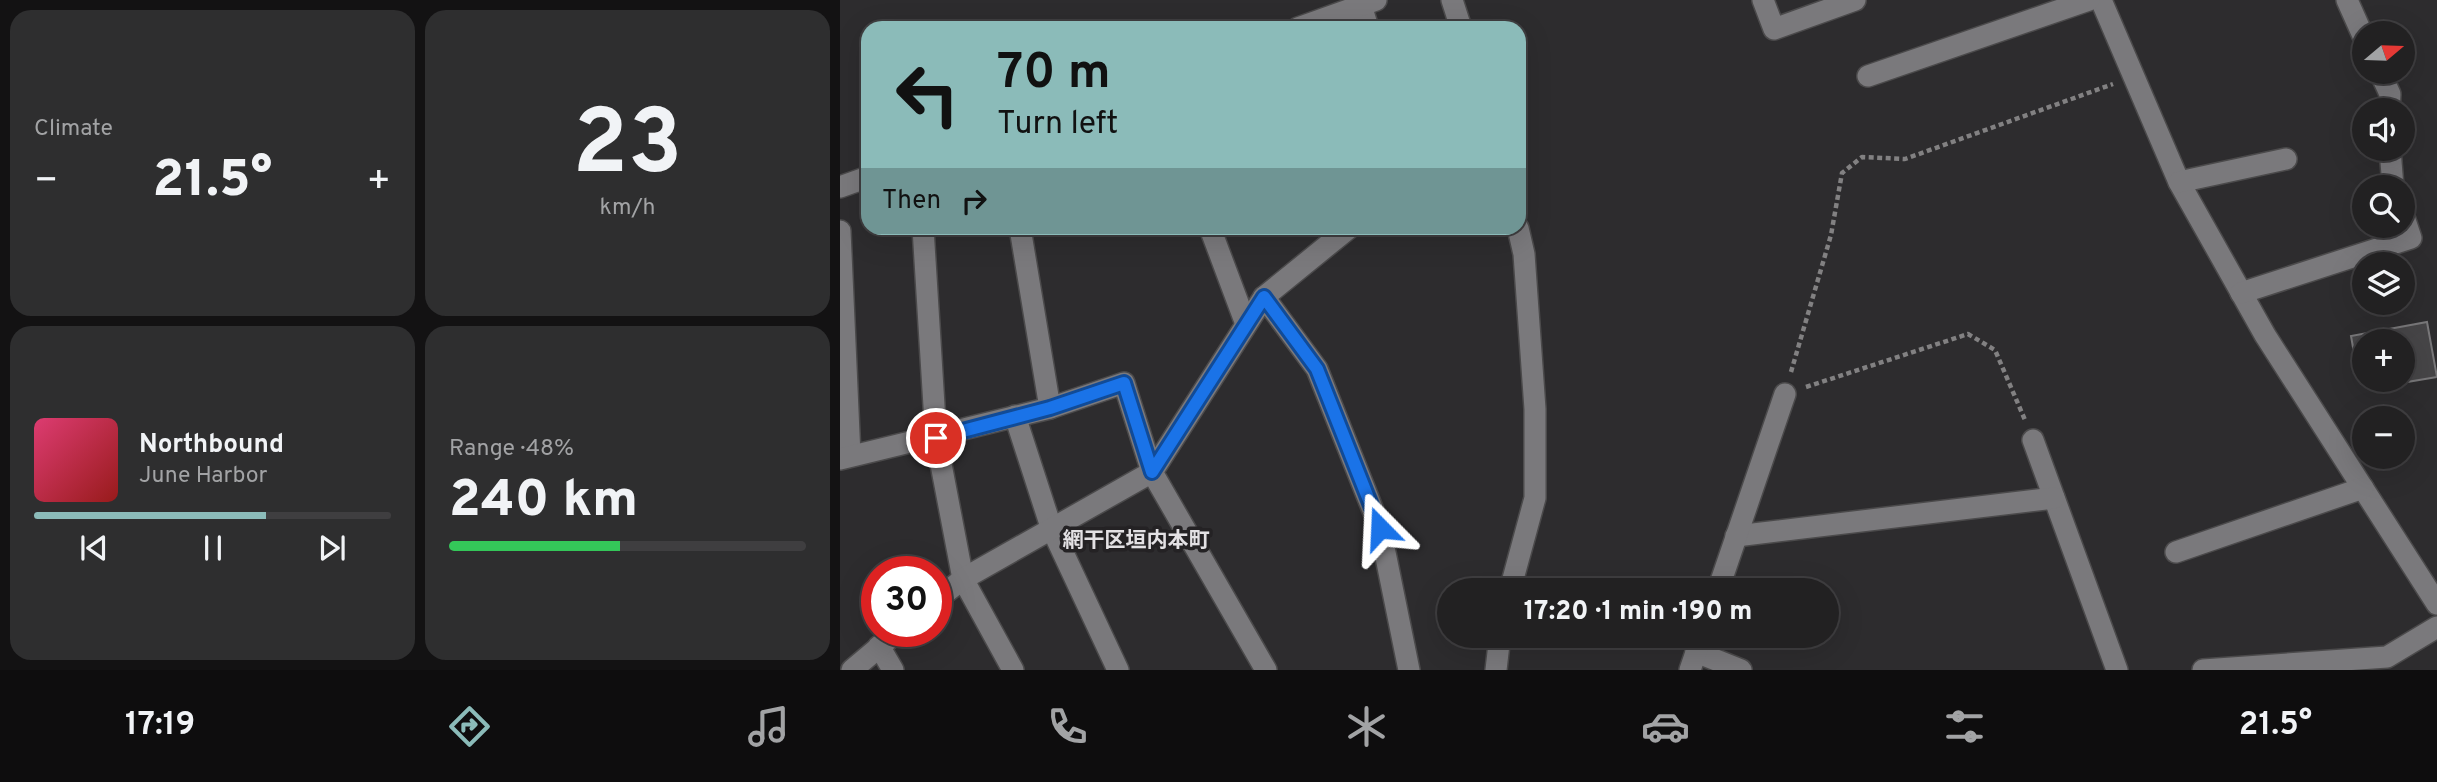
<!DOCTYPE html>
<meta charset="utf-8">
<style>
:root{--surface:#222122;--page:#2e2e2f;--text:#f1f3f6;--muted:#a2a3a5;--line:#3f3e40;--accent:#8bbbb9}
body{margin:0;font-family:Overpass,"Noto Sans JP",sans-serif;background:var(--page);color:var(--text);height:100vh;display:flex;flex-direction:column;font-size:26px;white-space:nowrap}
*{box-sizing:border-box;margin:0}
p{font-size:23px;color:var(--muted)}
.icon{flex:none;width:38px;height:38px;fill:none;stroke:currentColor;stroke-width:2;stroke-linecap:round;stroke-linejoin:round}
.map{position:relative;flex:1;overflow:hidden}
.panel{display:flex;flex-direction:column;gap:10px;padding:10px;background:#131213;width:840px}
.panel>*{flex:none}
.guide{position:absolute;left:21px;top:21px;width:665px;height:214px;border-radius:21px;box-shadow:0 7px 28px #0002,0 0 0 2px var(--line);background:#8bbbb9;color:#111;overflow:hidden}
.needle{width:46px;rotate:71deg}
.buttons{position:absolute;left:1512px;top:21px;display:grid;gap:14px}
.buttons a{display:grid;place-items:center;width:63px;height:63px;border-radius:50%;background:var(--surface);box-shadow:0 7px 28px #0002,0 0 0 2px var(--line);font-size:35px}
.speed{position:absolute;left:21px;top:556px;display:flex;gap:14px;font-size:35px;font-weight:700;text-align:center}
.speed>*{display:grid;place-content:center;width:91px;height:91px;border-radius:50%;background:var(--surface);box-shadow:0 7px 28px #0002,0 0 0 2px var(--line);line-height:1}
.speed .limit{border:10px solid #d22;background:#fff;color:#111}
.pin{position:absolute;display:grid;place-items:center;width:60px;height:60px;color:#fff;margin:-30px;border:4px solid #fff;border-radius:50%;box-shadow:0 2px 7px #0007}
.me{position:absolute;width:77px;margin:-38px;rotate:339deg;stroke-linejoin:round;filter:drop-shadow(0 0 5px #0008)}
.turn{display:flex;align-items:center;gap:24px;height:147px;padding:0 21px;font-size:32px}
.turn .icon{width:91px;height:91px;stroke-width:2.5}
.turn b{display:block;font-size:49px;line-height:60px}
.then{display:flex;align-items:center;height:66px;padding:0 21px;background:#0003;gap:14px;font-size:26px}
.big{font-size:52px;font-weight:800;line-height:1.1}
.panel .widget{flex:1;display:flex;flex-direction:column;justify-content:center;gap:10px;min-width:0;padding:0 24px;border-radius:21px;background:var(--page)}
.panel .dial{align-items:center;gap:0}
.dial b{font-size:91px;line-height:1}
.song{display:flex;align-items:center;gap:21px}
.cover{width:84px;height:84px;border-radius:10px;background:linear-gradient(135deg,hsl(340 70% 55%),hsl(0 70% 35%))}
.played{height:7px;border-radius:4px;background:linear-gradient(90deg,var(--accent) 65%,var(--line) 65%)}
.keys{display:flex;justify-content:space-around;direction:ltr}
.heat{display:flex;justify-content:space-between;align-items:center;font-size:38px;direction:ltr}
.charge{height:10px;border-radius:5px;background:linear-gradient(90deg,#34c759 48%,var(--line) 0)}
.panel .tiles{flex:1;display:grid;gap:10px;grid-template-columns:repeat(2,1fr)}
.trip{position:absolute;left:597px;top:578px;width:402px;height:70px;border-radius:35px;background:var(--surface);box-shadow:0 7px 28px #0002,0 0 0 2px var(--line);font-weight:800;line-height:70px;text-align:center}
.tabs{display:flex;height:112px;justify-content:space-around;align-items:center;background:#0e0d0e;color:var(--muted)}
.tabs .icon{width:49px;height:49px}
.tabs .active{color:var(--accent)}
.tabs b{font-size:32px;color:var(--text)}
main{display:flex;flex:1;min-height:0}
.map>svg:first-child{display:block}
</style>
<main>
<section class="panel">
<div class="tiles">
<div class="widget"><p>Climate</p>
<div class="heat"><a>−</a><b class="big">21.5°</b><a>+</a></div>
</div>
<div class="widget dial"><b>23</b><p>km/h</p></div>
<div class="widget">
<div class="song"><i class="cover"></i><div><b>Northbound</b><p>June Harbor</p></div></div>
<div class="played"></div>
<div class="keys"><svg class="icon" aria-label="previous" viewBox="0 0 24 24"><path d="M18 5L8 12l10 7zM5 5v14"/></svg><svg class="icon" aria-label="pause" viewBox="0 0 24 24"><path d="M8 5v14M16 5v14"/></svg><svg class="icon" aria-label="next" viewBox="0 0 24 24"><path d="M6 5l10 7-10 7zM19 5v14"/></svg></div>
</div>
<div class="widget"><p>Range · 48%</p><b class="big">240 km</b><div class="charge"></div></div>
</div>
</section>
<div class="map">
<svg width="1597" height="670" viewBox="0 0 1597 670">
<rect width="100%" height="100%" fill="#2d2c2e"/>
<!-- building -->
<polygon fill="#464547" stroke="#787779" stroke-width="2" points="1587,322 1597,377 1555,384 1554,380 1563,380 1563,341 1524,341 1524,369 1517,370 1511,336"/>
<g fill="none" stroke-linecap="round" stroke-linejoin="round">
<!-- minor casing -->
<g stroke="#4b4a4b" stroke-width="24">
<g id="minor">
<polyline points="612,0 621,28"/>
<polyline points="923,0 934,29 1015,0"/>
<polyline points="1261,0 1339,182 1425,335 1597,604"/>
<polyline points="1507,0 1524,38"/>
<polyline points="521,5 528,28"/>
<polyline points="1540,72 1550,94 1549,110"/>
<polyline points="1028,76 1249,0"/>
<polyline points="1550,149 1553,187"/>
<polyline points="1339,182 1446,159"/>
<polyline points="83,228 96,438 123,579 173,670"/>
<polyline points="180,228 210,408"/>
<polyline points="370,228 406,324"/>
<polyline points="0,231 10,456"/>
<polyline points="1401,293 1571,238 1563,214"/>
<polyline points="424,297 477,369 540,528 569,670"/>
<polyline points="175,416 211,527 278,670"/>
<polyline points="1193,440 1277,670"/>
<polyline points="0,459 210,408 284,383 312,472 426,670"/>
<polyline points="896,536 1214,498"/>
<polyline points="1336,552 1523,488"/>
<polyline points="670,590 695,498 695,409 684,254 678,228"/>
<polyline points="878,590 945,394"/>
<polyline points="96,600 123,579 312,472 424,297 509,228"/>
<polyline points="39,646 53,670"/>
<polyline points="856,652 901,670"/>
<polyline points="12,670 57,632"/>
<polyline points="656,670 660,635"/>
<polyline points="850,670 862,635"/>
<polyline points="1363,670 1547,657 1597,627"/>
</g>
</g>
<!-- tertiary casing -->
<g stroke="#4b4a4b" stroke-width="24">
<g id="tertiary">
<polyline points="458,28 536,0"/>
<polyline points="0,187 28,177"/>
</g>
</g>
<!-- path -->
<g stroke="#828182" stroke-width="4.5" stroke-dasharray="5 3.5" stroke-linecap="butt">
<polyline points="951,372 991,235 1002,173 1022,157 1065,159 1273,84"/>
<polyline points="966,387 1128,334 1155,350 1185,420"/>
</g>
<!-- minor -->
<use href="#minor" stroke="#7a797c" stroke-width="21"/>
<!-- tertiary -->
<use href="#tertiary" stroke="#7a797c" stroke-width="21"/>
</g>
<g fill="none" stroke-linecap="round" stroke-linejoin="round">
<!-- route casing -->
<g stroke="#114b97" stroke-width="18">
<polyline id="route" points="96,438 210,408 284,383 312,472 424,297 477,369 540,528"/>
</g>
<!-- route -->
<use href="#route" stroke="#1a73e8" stroke-width="12"/>
</g>
<g text-anchor="middle" stroke-width="7" stroke-linejoin="round" paint-order="stroke">
<!-- quarter labels -->
<g font-size="21" font-weight="bold" fill="#e3e1e4" stroke="#242224">
<text x="296" y="547">網干区垣内本町</text>
</g>
</g>
</svg>
<div class="buttons">
<a><svg class="needle" viewBox="-14 -14 28 28"><path d="M0-13l5 13h-10z" fill="#e53935"/><path d="M0 13l5-13h-10z" fill="#a2a3a5"/></svg></a>
<a><svg class="icon" aria-label="sound" viewBox="0 0 24 24"><path d="M4 9h4l5-4v14l-5-4H4zM17 9q2 3 0 6"/></svg></a>
<a><svg class="icon" aria-label="search" viewBox="0 0 24 24"><circle cx="10" cy="10" r="6"/><path d="M15 15l6 6"/></svg></a>
<a><svg class="icon" aria-label="layers" viewBox="0 0 24 24"><path d="M12 4l9 5-9 5-9-5zM3 14l9 5 9-5"/></svg></a>
<a>+</a>
<a>−</a>
</div>
<div class="speed"><div class="limit">30</div></div>
<div class="pin" style="left:96px;top:438px;background:#d93025"><svg class="icon" aria-label="arrive" viewBox="0 0 24 24"><path d="M6 21V4h12l-3 4 3 4H6"/></svg></div>
<svg class="me" style="left:540px;top:528px" viewBox="-20 -20 40 40"><path d="M0-17L14 15 0 8-14 15z" fill="#1a73e8" stroke="#fff" stroke-width="4"/></svg>
<div class="trip">17:20 · 1 min · 190 m</div>
<div class="guide">
<div class="turn"><svg class="icon" aria-label="left" viewBox="0 0 24 24"><path d="M17 20v-9H6M10 6l-5 5 5 5"/></svg><div><b>70 m</b>Turn left</div></div>
<div class="then">Then<svg class="icon" aria-label="right" viewBox="0 0 24 24"><path d="M7 20v-9h11M14 6l5 5-5 5"/></svg></div>
</div>
</div>
</main>
<nav class="tabs">
<b>17:19</b>
<svg class="icon active" aria-label="directions" viewBox="0 0 24 24"><path d="M12 3l9 9-9 9-9-9zM9 14v-3h6M13 9l2 2-2 2"/></svg>
<svg class="icon" aria-label="music" viewBox="0 0 24 24"><path d="M9 18V5l10-2v13"/><circle cx="6" cy="18" r="3"/><circle cx="16" cy="16" r="3"/></svg>
<svg class="icon" aria-label="phone" viewBox="0 0 24 24"><path d="M5 4h4l2 5-3 2q2 4 5 5l2-3 5 2v4C11 20 4 13 5 4z"/></svg>
<svg class="icon" aria-label="climate" viewBox="0 0 24 24"><path d="M12 3v18M4 7l16 10M4 17L20 7"/></svg>
<svg class="icon" aria-label="car" viewBox="0 0 24 24"><path d="M5 17H2v-5l4-1 3-4h7l3 4 3 1v5h-3M9 17h6M6 11h13"/><circle cx="7" cy="17" r="2"/><circle cx="17" cy="17" r="2"/></svg>
<svg class="icon" aria-label="filters" viewBox="0 0 24 24"><path d="M4 7h16M4 17h16"/><circle cx="9" cy="7" r="2"/><circle cx="15" cy="17" r="2"/></svg>
<b>21.5°</b>
</nav>
